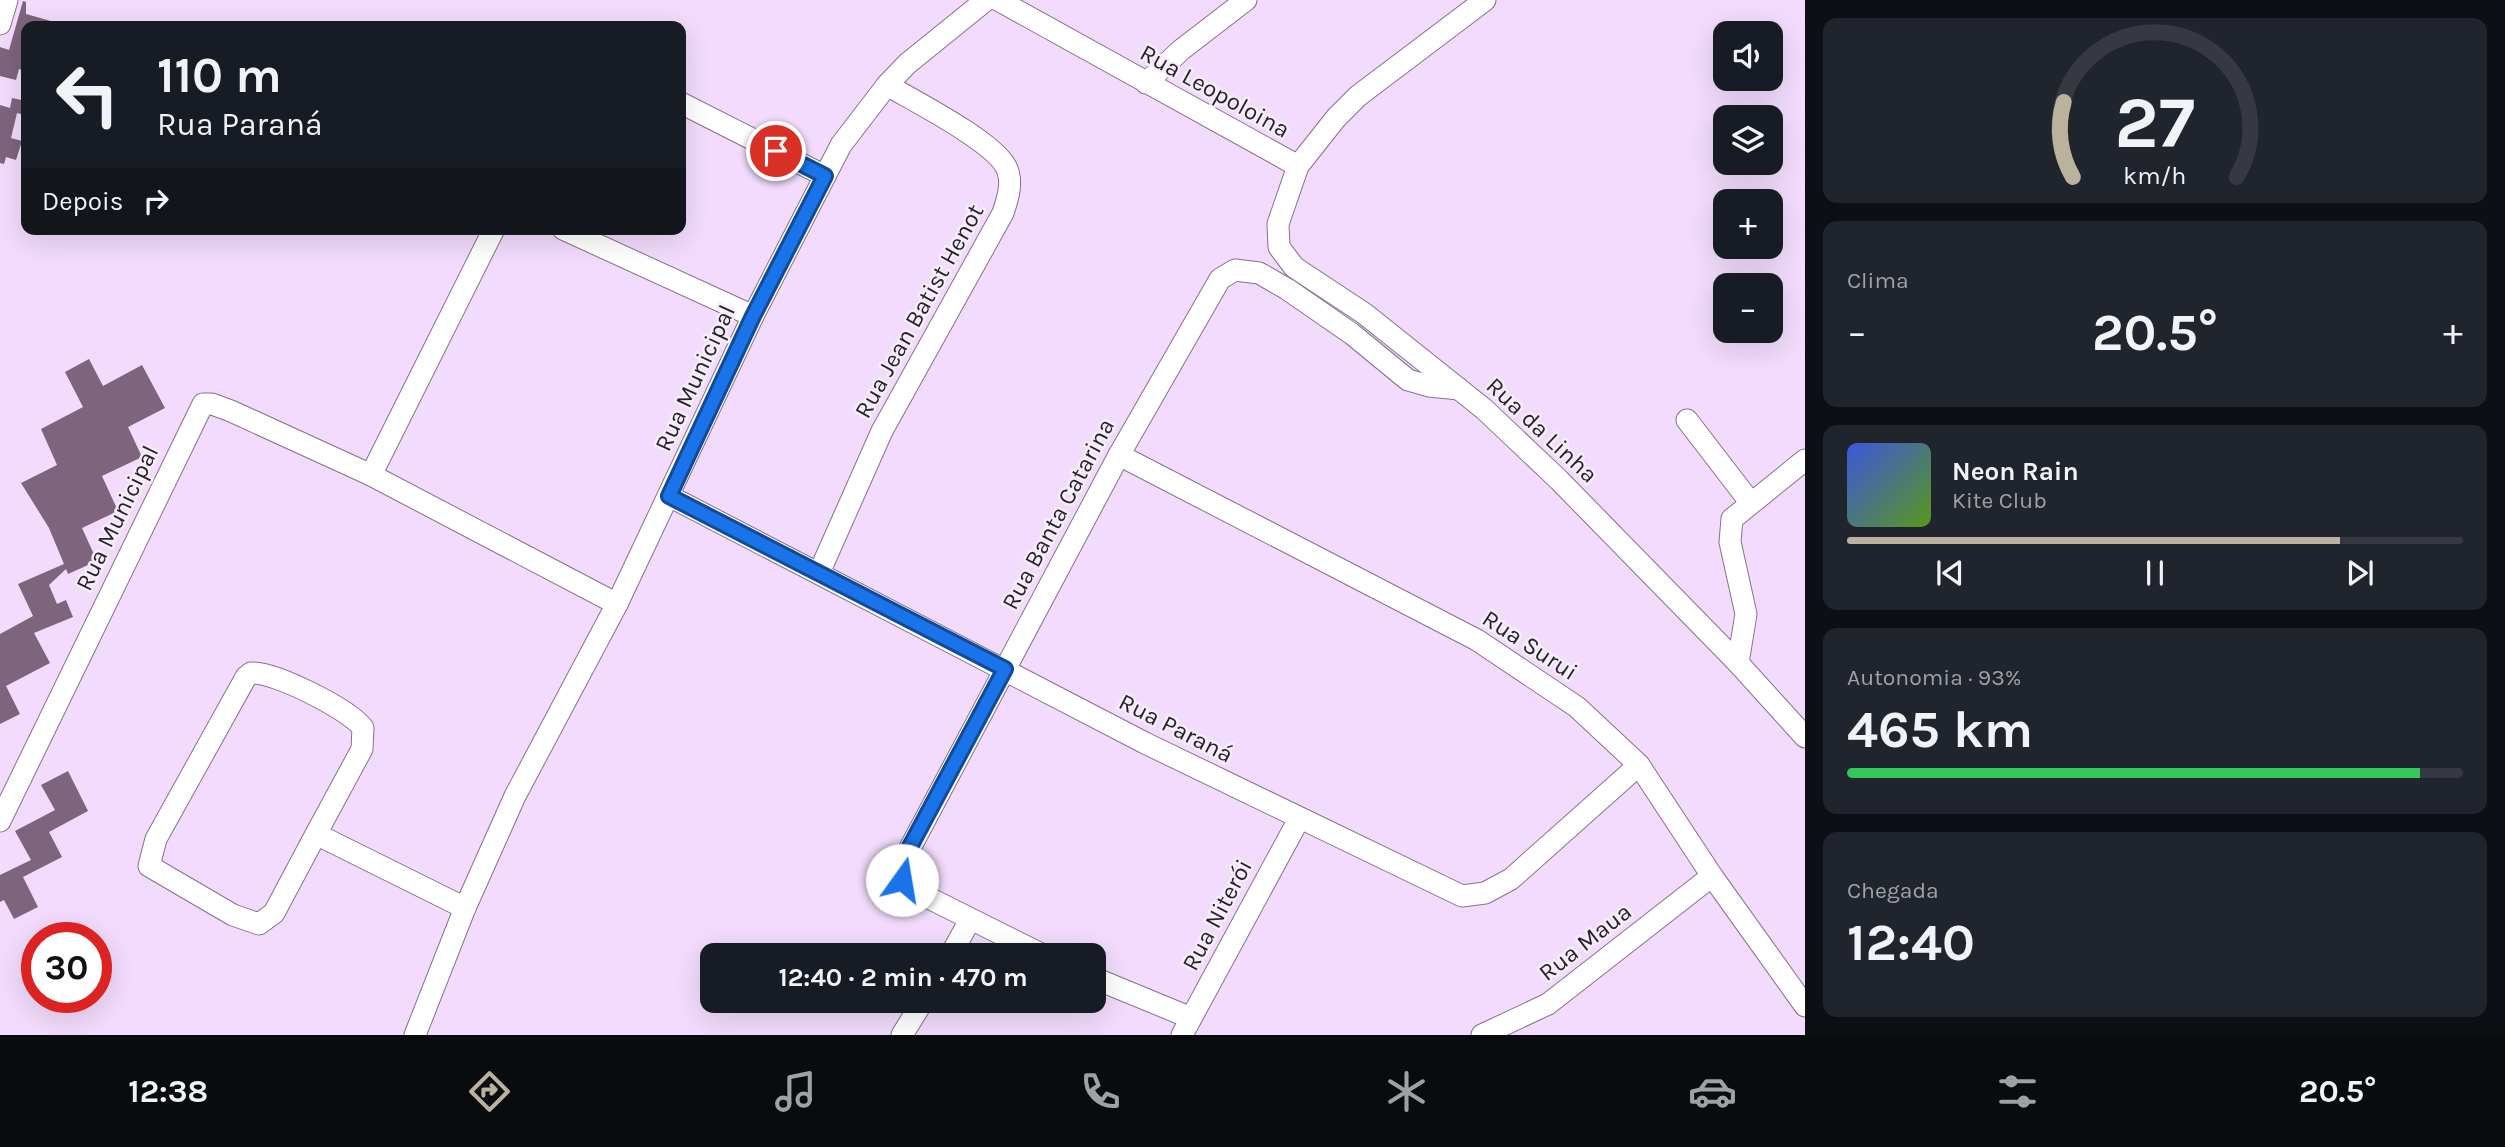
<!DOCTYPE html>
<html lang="pt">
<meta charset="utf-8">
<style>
:root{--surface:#171b24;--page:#20242c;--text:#f1f3f6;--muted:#9ea1a6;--line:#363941;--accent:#bbb29e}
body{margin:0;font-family:Karla,sans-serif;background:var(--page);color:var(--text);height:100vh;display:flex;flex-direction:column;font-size:26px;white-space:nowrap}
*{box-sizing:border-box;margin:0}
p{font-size:23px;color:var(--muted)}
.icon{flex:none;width:38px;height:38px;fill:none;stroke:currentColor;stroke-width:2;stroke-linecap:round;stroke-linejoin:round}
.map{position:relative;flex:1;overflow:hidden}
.panel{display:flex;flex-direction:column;gap:18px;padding:18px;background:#0d0f14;width:700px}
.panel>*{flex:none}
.hud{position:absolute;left:21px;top:21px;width:665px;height:214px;border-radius:14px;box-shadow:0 7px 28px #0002;background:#171b24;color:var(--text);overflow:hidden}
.controls{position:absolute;left:1713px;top:21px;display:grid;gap:14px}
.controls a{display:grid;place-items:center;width:70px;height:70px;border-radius:14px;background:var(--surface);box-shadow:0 7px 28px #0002;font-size:35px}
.speed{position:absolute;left:21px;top:922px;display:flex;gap:14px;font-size:35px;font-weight:700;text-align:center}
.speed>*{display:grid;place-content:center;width:91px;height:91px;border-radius:50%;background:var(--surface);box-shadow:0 7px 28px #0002;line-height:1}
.speed .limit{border:10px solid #d22;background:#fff;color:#111}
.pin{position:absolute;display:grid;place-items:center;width:60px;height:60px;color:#fff;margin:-30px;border:4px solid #fff;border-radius:50%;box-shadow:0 2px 7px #0007}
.me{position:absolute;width:77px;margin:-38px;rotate:13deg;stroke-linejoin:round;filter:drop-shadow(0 0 5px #0008)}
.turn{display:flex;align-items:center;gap:24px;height:147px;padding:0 21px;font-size:32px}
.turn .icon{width:91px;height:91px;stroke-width:2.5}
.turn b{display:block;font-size:49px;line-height:60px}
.then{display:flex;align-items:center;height:66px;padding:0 21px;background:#0003;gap:14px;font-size:26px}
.big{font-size:52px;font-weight:700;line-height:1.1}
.panel .widget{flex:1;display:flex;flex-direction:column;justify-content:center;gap:10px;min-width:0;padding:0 24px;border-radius:14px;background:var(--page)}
.panel .dial{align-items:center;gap:0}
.dial svg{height:182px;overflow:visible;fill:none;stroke:var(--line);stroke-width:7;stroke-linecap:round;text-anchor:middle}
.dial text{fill:var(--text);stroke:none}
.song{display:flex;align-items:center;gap:21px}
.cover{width:84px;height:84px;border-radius:10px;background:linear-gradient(135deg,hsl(230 70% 55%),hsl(90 70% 35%))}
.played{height:7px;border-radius:4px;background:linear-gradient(90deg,var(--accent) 80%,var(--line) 80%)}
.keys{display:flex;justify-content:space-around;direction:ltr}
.heat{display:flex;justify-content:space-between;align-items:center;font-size:38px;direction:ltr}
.charge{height:10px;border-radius:5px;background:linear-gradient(90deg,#34c759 93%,var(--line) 0)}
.trip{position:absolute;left:700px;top:943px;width:406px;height:70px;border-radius:14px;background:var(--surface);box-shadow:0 7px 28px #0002;font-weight:700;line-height:70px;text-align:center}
.dock{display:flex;height:112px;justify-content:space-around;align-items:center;background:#090b0e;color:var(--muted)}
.dock .icon{width:49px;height:49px}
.dock .on{color:var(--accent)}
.dock b{font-size:32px;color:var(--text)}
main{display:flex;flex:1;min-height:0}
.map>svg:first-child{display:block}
</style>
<main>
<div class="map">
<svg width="1805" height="1035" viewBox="0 0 1805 1035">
<rect width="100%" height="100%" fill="#f2dbfc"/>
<!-- building -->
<g fill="#7e647d">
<polygon points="23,1 26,2 26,14 58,23 57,26 26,26 26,71 19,69 16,80 0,76 0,47 9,50"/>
<polygon points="12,98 26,101 24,115 17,113 11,138 22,141 16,160 6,157 4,164 0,163 0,105 10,108"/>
<polygon points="89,359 103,386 142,365 165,408 128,427 142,457 102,476 118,511 82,528 97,561 68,574 66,569 49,585 57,604 66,600 73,617 34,633 50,663 6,686 20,714 0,724 0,634 33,616 18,584 64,564 49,528 21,483 57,465 41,429 83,407 65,372"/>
<polygon points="68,771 88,811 49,832 62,857 23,877 38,907 14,919 4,900 0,902 0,875 31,860 15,831 55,810 41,785"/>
</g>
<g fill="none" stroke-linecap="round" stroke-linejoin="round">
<!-- minor casing -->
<g stroke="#86718f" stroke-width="23">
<g id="minor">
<polyline points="998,0 1298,166"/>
<polyline points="1485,0 1358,96 1336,118 1298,166 1278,224 1279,247 1294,267 1365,314 1484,409 1559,480 1738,663 1805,737"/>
<polyline points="0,24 7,0"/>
<polyline points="1146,83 1181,50 1246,0"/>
<polyline points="681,103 825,176"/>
<polyline points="563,229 753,316"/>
<polyline points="1687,420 1750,502"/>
<polyline points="1119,455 1477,640 1577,707 1639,765 1712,876 1805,1006"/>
<polyline points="371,475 494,229"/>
<polyline points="669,496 1145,743 1462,896 1485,893 1511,879 1639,765"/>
<path d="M819 573 882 431 1003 213C1008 198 1014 180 1005 165 989 139 914 101 887 85"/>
<polyline points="1738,663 1746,614 1730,542 1732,519 1805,460"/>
<polyline points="0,821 203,404 212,404 231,411 371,475 617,604"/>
<path d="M316 834 274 913 259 924 233 915 149 866 156 839 246 677 251 673C274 671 350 710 363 728L362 749 316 834 465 908"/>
<polyline points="950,956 970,920"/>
<polyline points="1045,956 911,889 902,880 901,865 1119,455 1220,279 1235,270 1259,273 1287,289 1352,334 1408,380 1429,386 1459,389"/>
<polyline points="1094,978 1191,1018"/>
<polyline points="415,1035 465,908 515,796 617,604 753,316 841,145 887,85 907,64 986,0"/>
<polyline points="902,1035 923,1001"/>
<polyline points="1182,1035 1299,819"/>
<polyline points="1482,1035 1548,1004 1712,876"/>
</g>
</g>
<!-- minor -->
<use href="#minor" stroke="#fff" stroke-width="21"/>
</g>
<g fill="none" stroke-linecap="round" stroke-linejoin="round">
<!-- route casing -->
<g stroke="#114b97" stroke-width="18">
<polyline id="route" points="776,151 825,176 753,316 669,496 1005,669 905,856 902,880"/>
</g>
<!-- route -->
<use href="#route" stroke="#1a73e8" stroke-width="12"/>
</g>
<g text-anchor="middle" stroke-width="5" stroke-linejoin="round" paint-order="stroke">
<!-- street labels -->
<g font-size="24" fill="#271f2a" stroke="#f7eefb">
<text transform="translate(1215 91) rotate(29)" y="8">Rua Leopoloina</text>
<text transform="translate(919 311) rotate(-61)" y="8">Rua Jean Batist Henot</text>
<text transform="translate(695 378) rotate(-65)" y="8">Rua Municipal</text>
<text transform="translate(1542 430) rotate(43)" y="8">Rua da Linha</text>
<text transform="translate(1058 514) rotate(-62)" y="8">Rua Banta Catarina</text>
<text transform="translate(117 518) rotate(-64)" y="8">Rua Municipal</text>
<text transform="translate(1530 645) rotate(33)" y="8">Rua Surui</text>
<text transform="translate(1176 728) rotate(27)" y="8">Rua Paraná</text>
<text transform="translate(1217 915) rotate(-62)" y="8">Rua Niterói</text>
<text transform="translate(1585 942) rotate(-38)" y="8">Rua Maua</text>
</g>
</g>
</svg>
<div class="controls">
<a><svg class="icon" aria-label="sound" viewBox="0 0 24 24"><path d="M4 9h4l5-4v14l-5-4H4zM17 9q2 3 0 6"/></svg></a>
<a><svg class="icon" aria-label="layers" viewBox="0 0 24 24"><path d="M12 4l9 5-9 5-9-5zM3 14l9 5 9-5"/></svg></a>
<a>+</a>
<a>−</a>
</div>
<div class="speed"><div class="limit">30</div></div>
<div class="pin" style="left:776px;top:151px;background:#d93025"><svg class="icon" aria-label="arrive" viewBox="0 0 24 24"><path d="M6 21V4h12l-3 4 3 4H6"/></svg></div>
<svg class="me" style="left:902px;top:880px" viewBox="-20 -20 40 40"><circle r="19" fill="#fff"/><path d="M0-13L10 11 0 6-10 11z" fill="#1a73e8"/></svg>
<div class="trip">12:40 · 2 min · 470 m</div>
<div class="hud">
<div class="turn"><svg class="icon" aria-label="left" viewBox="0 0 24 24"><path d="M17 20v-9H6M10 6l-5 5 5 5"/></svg><div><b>110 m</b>Rua Paraná</div></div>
<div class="then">Depois<svg class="icon" aria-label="right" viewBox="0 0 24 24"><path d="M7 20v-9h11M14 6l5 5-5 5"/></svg></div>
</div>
</div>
<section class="panel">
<div class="widget dial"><svg viewBox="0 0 100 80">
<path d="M14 69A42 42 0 1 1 86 69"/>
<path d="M14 69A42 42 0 0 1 10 36" stroke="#bbb29e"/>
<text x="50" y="56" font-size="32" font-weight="700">27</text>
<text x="50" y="72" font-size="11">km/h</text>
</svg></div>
<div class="widget"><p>Clima</p>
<div class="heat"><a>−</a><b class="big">20.5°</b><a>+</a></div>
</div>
<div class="widget">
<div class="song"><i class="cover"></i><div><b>Neon Rain</b><p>Kite Club</p></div></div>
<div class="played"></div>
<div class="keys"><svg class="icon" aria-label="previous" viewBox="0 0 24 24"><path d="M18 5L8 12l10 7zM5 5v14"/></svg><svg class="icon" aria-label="pause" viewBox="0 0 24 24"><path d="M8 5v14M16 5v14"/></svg><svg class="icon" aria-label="next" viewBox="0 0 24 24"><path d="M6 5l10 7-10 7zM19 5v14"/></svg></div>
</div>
<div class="widget"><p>Autonomia · 93%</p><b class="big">465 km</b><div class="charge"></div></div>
<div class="widget"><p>Chegada</p><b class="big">12:40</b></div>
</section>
</main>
<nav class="dock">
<b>12:38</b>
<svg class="icon on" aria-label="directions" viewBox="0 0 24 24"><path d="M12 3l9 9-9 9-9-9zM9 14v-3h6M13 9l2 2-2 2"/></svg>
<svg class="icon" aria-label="music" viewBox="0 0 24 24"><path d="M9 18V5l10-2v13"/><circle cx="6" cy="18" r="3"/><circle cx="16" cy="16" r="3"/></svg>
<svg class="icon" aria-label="phone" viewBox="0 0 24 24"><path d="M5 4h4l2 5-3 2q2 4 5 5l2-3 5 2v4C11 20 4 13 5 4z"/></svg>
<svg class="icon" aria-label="climate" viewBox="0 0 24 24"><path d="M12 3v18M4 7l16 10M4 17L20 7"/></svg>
<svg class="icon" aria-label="car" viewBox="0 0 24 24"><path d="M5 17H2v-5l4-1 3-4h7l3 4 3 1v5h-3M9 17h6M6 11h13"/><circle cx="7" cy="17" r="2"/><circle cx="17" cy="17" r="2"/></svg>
<svg class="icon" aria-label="filters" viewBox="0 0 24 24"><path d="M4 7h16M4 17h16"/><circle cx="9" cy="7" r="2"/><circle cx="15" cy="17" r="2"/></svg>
<b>20.5°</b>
</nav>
